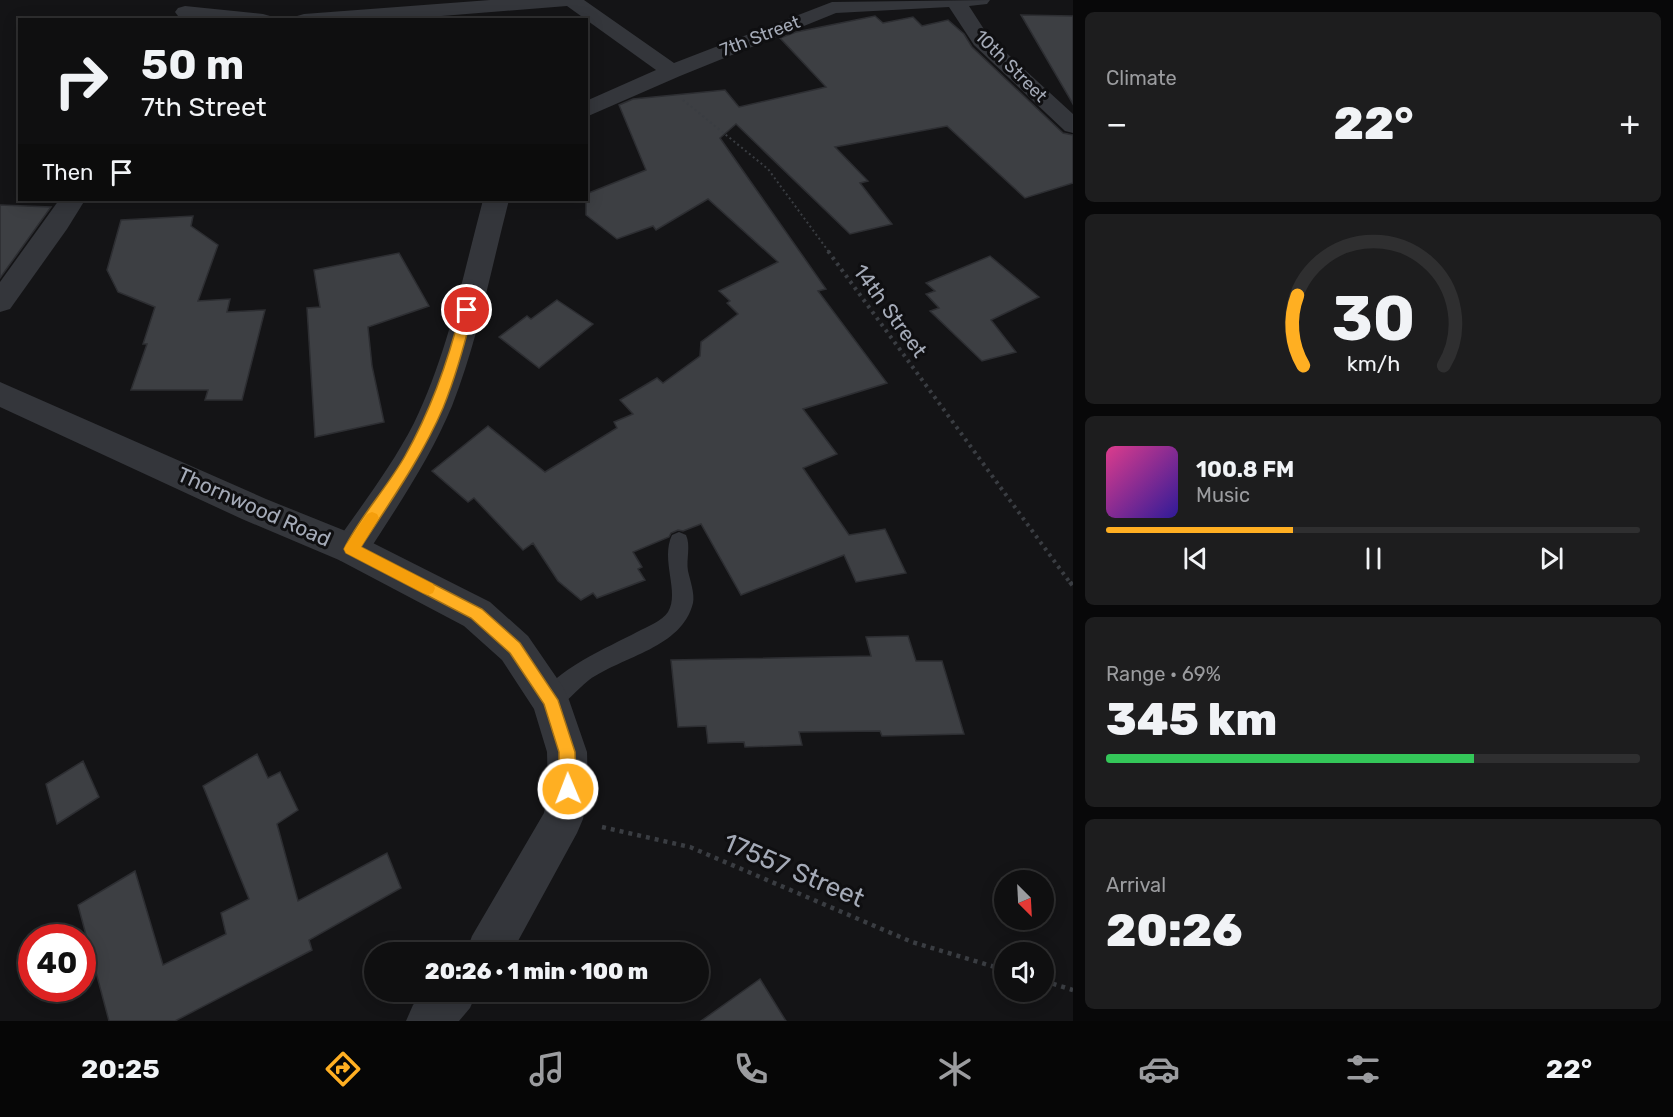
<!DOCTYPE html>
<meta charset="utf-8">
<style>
:root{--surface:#0f0f10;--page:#1d1d1e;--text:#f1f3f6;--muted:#9b9c9f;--line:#2f2f30;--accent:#ffaf22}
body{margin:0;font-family:Rubik,sans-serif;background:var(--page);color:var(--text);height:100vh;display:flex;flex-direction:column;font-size:22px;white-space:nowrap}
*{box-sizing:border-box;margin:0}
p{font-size:20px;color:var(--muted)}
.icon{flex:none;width:33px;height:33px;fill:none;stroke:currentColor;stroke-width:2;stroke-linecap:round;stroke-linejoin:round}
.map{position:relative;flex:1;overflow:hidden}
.panel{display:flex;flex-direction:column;gap:12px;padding:12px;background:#080809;width:600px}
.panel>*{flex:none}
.banner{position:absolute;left:18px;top:18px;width:570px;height:183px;border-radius:0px;box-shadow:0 3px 15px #0003,0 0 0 2px var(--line);background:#0f0f10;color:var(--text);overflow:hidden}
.needle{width:39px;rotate:156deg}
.fabs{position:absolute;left:994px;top:870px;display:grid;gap:12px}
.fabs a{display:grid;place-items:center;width:60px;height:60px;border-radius:50%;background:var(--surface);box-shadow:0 3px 15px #0003,0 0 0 2px var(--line);font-size:30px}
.speed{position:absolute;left:18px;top:924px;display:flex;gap:12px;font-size:30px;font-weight:700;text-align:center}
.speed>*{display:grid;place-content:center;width:78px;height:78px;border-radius:50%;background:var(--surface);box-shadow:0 3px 15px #0003,0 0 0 2px var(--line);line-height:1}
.speed .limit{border:9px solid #d22;background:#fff;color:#111}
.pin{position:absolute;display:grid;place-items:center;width:51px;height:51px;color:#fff;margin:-26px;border:3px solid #fff;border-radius:50%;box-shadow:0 2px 6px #0007}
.me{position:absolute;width:66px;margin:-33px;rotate:359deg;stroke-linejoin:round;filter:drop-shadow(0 0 4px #0008)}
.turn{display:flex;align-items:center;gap:21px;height:126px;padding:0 24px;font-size:27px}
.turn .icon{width:78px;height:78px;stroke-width:2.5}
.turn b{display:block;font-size:42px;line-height:51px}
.then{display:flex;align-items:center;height:57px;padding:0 24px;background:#0003;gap:12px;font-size:22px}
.big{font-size:45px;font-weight:800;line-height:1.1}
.panel .card{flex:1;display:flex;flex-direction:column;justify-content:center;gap:9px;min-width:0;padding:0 21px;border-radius:9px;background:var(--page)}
.panel .dial{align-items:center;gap:0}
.dial svg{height:156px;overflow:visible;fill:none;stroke:var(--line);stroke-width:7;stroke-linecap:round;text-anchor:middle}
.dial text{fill:var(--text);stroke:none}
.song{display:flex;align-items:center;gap:18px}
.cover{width:72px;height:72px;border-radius:9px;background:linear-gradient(135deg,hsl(330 70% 55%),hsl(250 70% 35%))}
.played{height:6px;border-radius:3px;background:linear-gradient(90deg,var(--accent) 35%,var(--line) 35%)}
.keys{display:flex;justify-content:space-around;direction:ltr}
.heat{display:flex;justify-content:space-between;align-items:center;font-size:33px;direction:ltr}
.charge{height:9px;border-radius:4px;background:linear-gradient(90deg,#34c759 69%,var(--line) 0)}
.trip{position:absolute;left:364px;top:942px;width:345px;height:60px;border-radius:30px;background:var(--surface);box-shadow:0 3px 15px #0003,0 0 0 2px var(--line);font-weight:800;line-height:60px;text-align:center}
.tabs{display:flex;height:96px;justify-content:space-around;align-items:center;background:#060606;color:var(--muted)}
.tabs .icon{width:42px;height:42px}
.tabs .on{color:var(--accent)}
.tabs b{font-size:27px;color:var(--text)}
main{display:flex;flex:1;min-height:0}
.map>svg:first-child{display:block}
</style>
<main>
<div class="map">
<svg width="1073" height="1021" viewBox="0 0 1073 1021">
<rect width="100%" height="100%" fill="#141416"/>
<!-- building -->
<g fill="#3d3f43" stroke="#2d2e32" stroke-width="1.5">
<polygon points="1021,15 1073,16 1073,104"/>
<polygon points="875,16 883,23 913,17 922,26 948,20 964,34 972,47 1063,133 1073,135 1073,183 1025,198 947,126 835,147 868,181 860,183 892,224 850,234 736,124 720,138 826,289 818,291 887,383 803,409 837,454 803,468 849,535 885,529 906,573 856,582 844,555 741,595 701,524 683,531 678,530 671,533 669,537 633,552 642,567 638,569 645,580 597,598 593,593 581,600 558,581 533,543 523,550 474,498 468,502 432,471 488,426 545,472 617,428 614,422 633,414 620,400 657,378 663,383 700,356 701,342 738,314 727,303 730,301 719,291 778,262 708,199 656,230 653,226 617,239 586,215 586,194 646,170 619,105 633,99 725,90 739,107 826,87 780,38 796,32"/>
<polygon points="0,205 51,207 0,278"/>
<polygon points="193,216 191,226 218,245 198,301 230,299 227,312 265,310 242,400 205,400 208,390 131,390 147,344 143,344 155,307 118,292 107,270 121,220"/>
<polygon points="399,253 429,306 368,327 372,366 384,422 315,437 307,308 320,307 314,270"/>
<polygon points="990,256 1039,297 991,320 1016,352 982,361 930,311 939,308 926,294 935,291 926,283"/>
<polygon points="557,300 593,324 539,368 499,337 527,316 531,319"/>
<polygon points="908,636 916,661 942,661 964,734 882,736 880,731 799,732 802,745 745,747 744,742 708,743 706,726 678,727 671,660 871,656 866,637"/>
<polygon points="257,754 268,778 280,772 298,810 277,824 298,901 387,853 401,888 309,940 312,950 175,1021 109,1021 78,905 135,871 163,965 226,934 221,913 249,899 203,786"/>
<polygon points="83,761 99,797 57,824 46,784"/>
<polygon points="760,979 786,1021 701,1021"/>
</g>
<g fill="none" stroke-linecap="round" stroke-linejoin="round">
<!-- path-far2 -->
<polyline stroke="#3a3d42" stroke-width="2" stroke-dasharray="2 3" stroke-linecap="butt" points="683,100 768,169 829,252"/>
<!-- path-far1 -->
<polyline stroke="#3a3d42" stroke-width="4" stroke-dasharray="3 4.5" stroke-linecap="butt" points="828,251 1071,584"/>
<!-- path -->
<g stroke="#3a3d42" stroke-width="4.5" stroke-dasharray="4 5" stroke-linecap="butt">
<polyline points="1070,582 1073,586"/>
<polyline points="602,827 690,847 912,942 1005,970"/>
<polyline points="1044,981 1073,990"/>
</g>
<!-- service -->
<path fill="#34363b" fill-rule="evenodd" d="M679 532 686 535C691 546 686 559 688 571 690 580 695 594 693 603 682 648 623 656 589 680 576 690 566 705 550 711L542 708 539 700C551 671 609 647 637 632 647 627 662 621 668 612 680 592 660 560 672 535Z"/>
<!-- minor -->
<g fill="#34363b" fill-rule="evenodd">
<polygon points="490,0 584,0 674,63 832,2 990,0 987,4 969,6 989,37 1073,114 1073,133 1065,131 974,45 949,7 836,13 680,76 586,117 586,101 656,70 567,6 392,20 294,20 297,16 304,14"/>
<polygon points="185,6 263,14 270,16 273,20 199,20 178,16 175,12 178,8"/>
<polygon points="59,200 85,200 67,229 10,309 0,312 0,282"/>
<path d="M483 200H509C491 269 478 340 452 406 429 461 395 510 363 560L351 564 339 560 334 549 339 538C365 501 393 464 414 423 448 353 463 275 483 200Z"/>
</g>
<!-- tertiary -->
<g fill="#34363b" fill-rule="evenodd">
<polygon points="0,382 266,499 363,538 490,602 528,636 563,687 569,700 587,752 588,789 583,819 577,833 512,952 466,952 472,936 544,813 548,789 547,752 534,709 502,660 464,626 339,560 242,519 0,407"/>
<polygon points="424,992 477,992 470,1008 459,1021 406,1021 413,1005"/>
</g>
</g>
<!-- route -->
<path fill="#ffaf22" stroke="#a67216" stroke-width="1.5" d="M467 306 473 310C465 343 456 376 443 408 422 457 390 502 361 547L482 609 520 643 558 700 575 752 576 789 573 795 568 797 562 795 559 789V752L544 704 510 653 471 618 346 553 344 549C360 516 387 488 405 456 431 410 448 362 461 310Z"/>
<!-- slow -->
<polygon fill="#f59e0b" points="372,512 377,514 379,518 361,547 433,584 435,588 433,593 428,595 423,593 346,553 344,549 346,545 367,514"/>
<g text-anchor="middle" stroke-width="6" stroke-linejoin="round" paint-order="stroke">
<!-- far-street labels -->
<g font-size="18" fill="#a4aab7" stroke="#0f0f11">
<text transform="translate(760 36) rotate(-21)" y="6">7th Street</text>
<text transform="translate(1011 66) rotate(45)" y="6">10th Street</text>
</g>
<!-- street labels -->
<g font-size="21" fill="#a4aab7" stroke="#0f0f11">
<text transform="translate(890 311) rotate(54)" y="7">14th Street</text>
<text transform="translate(254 507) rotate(24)" y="7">Thornwood Road</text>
</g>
<!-- near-street labels -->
<g font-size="26" fill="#a4aab7" stroke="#0f0f11">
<text transform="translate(794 870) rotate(23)" y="9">17557 Street</text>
</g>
</g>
</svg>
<div class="fabs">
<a><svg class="needle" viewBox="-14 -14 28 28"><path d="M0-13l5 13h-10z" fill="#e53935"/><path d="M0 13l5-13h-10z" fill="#9b9c9f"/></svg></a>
<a><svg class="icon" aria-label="sound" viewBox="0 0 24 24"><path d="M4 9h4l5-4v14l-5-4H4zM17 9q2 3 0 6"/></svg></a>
</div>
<div class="speed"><div class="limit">40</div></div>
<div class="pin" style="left:467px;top:310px;background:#d93025"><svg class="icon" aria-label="arrive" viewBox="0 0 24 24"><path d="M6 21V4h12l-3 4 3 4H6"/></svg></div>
<svg class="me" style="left:568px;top:789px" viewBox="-20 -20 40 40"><circle r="17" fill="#ffaf22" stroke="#fff" stroke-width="3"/><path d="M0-11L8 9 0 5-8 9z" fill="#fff"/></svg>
<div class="trip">20:26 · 1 min · 100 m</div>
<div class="banner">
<div class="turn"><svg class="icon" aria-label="right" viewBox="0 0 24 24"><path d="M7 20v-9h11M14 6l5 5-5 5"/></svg><div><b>50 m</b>7th Street</div></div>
<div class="then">Then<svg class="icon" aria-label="arrive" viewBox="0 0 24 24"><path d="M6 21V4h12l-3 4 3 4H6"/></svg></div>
</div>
</div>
<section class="panel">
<div class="card"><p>Climate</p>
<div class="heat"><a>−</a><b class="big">22°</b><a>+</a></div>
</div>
<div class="card dial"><svg viewBox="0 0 100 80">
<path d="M14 69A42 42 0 1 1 86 69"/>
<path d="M14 69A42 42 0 0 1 11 33" stroke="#ffaf22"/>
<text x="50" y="56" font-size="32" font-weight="700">30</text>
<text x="50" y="72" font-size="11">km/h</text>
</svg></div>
<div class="card">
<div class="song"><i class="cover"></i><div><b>100.8 FM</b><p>Music</p></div></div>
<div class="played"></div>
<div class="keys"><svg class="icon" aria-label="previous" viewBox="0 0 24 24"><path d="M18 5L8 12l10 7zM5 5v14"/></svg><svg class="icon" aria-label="pause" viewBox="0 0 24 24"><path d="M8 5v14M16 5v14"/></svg><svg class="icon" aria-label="next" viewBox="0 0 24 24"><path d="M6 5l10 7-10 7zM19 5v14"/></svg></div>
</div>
<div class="card"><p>Range · 69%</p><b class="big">345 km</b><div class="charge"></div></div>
<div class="card"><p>Arrival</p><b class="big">20:26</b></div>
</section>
</main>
<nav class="tabs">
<b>20:25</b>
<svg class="icon on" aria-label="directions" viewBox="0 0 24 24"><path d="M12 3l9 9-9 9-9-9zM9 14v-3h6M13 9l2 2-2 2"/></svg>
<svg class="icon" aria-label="music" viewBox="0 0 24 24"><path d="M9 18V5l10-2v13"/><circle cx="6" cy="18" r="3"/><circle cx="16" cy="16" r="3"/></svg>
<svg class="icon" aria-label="phone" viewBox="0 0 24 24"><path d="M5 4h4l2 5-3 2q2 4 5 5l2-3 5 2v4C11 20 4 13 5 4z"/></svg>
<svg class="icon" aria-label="climate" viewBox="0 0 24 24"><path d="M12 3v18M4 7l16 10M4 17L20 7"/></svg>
<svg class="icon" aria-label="car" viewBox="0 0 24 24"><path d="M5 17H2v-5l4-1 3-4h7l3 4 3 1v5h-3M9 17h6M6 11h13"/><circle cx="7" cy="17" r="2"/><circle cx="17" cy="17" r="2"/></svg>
<svg class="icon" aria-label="filters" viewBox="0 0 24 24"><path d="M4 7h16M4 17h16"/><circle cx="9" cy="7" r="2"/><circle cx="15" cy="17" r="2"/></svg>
<b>22°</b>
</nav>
